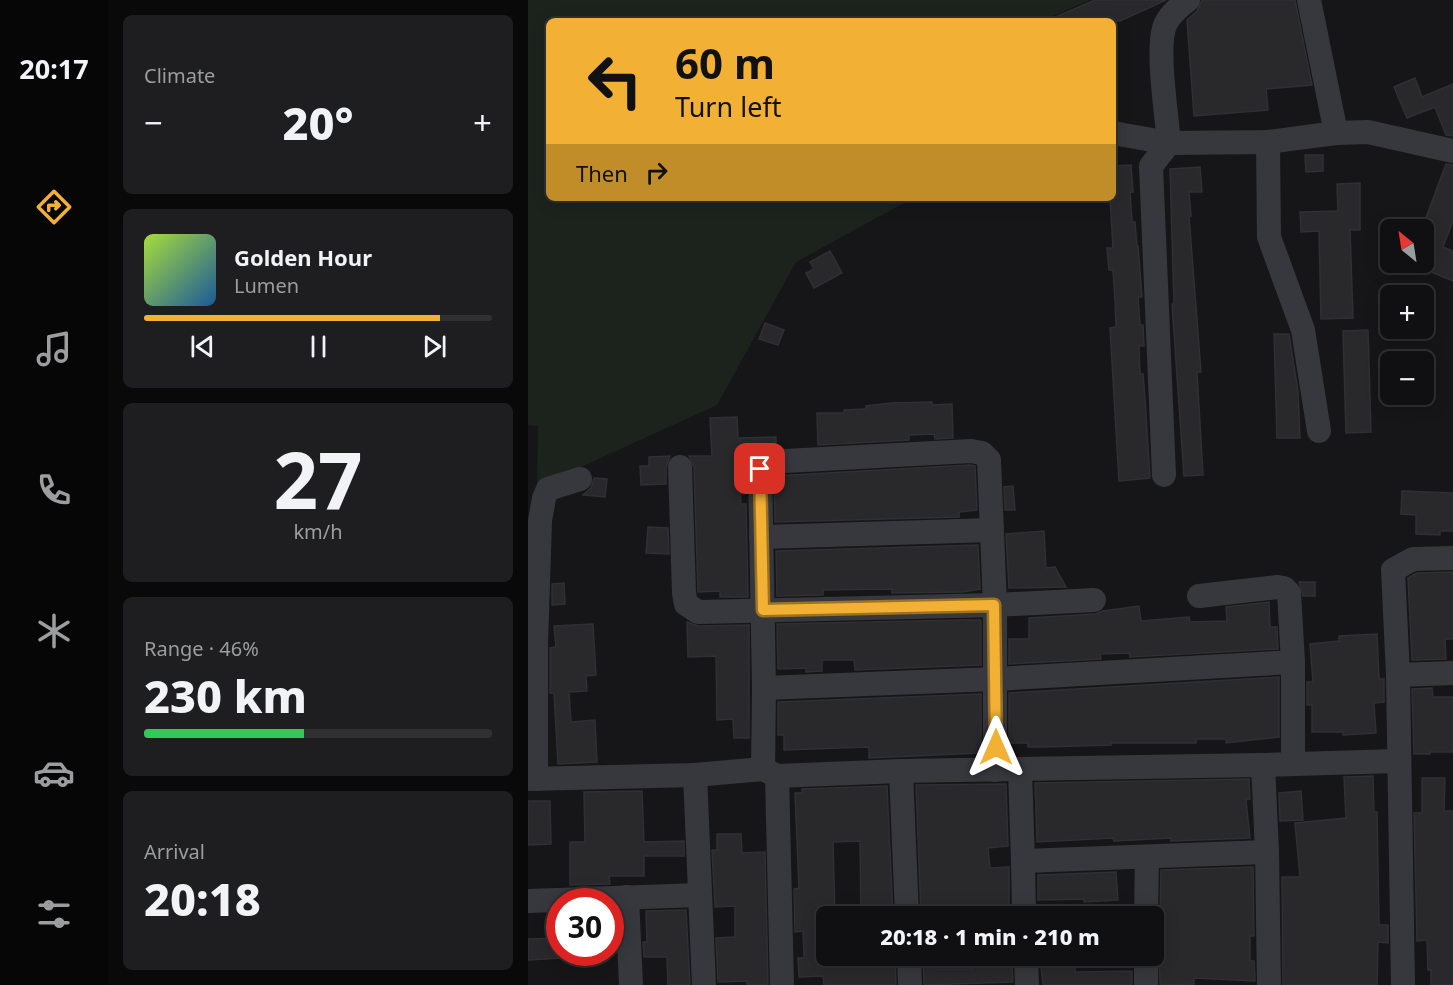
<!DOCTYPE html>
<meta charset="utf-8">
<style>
:root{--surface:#101012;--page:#1e1e20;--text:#f1f3f6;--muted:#9c9d9f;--line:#303032;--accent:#f2b134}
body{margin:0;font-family:"Noto Sans",sans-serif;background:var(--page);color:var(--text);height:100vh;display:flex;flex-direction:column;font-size:22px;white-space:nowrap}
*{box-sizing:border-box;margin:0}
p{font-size:20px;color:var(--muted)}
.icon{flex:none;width:33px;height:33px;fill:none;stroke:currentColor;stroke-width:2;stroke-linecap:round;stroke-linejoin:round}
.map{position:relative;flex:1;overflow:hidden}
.panel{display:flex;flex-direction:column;gap:15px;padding:15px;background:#09090a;width:420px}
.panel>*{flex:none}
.guide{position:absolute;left:18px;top:18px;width:570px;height:183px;border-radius:9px;box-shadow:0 3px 15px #0003,0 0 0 2px var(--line);background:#f2b134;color:#111;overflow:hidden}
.needle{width:39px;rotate:330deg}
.controls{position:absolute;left:852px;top:219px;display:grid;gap:12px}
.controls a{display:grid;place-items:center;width:54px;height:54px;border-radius:9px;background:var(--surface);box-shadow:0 3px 15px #0003,0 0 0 2px var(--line);font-size:30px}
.speed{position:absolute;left:18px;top:888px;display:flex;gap:12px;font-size:30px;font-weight:700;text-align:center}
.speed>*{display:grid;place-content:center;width:78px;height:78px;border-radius:50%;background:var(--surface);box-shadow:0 3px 15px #0003,0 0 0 2px var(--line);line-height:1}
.speed .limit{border:9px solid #d22;background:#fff;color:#111}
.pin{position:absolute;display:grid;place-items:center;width:51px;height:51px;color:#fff;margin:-26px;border-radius:12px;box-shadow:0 3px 9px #0006}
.me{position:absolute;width:66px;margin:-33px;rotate:0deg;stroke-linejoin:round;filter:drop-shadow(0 0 4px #0008)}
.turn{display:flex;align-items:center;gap:21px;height:126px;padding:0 30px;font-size:27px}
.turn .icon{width:78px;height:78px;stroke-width:2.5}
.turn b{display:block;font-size:42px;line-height:51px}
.then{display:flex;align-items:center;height:57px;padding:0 30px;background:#0003;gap:12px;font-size:22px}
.big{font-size:45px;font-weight:800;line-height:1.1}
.panel .card{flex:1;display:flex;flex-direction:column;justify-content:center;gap:9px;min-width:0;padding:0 21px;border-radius:9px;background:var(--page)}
.panel .dial{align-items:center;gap:0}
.dial b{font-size:78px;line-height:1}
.song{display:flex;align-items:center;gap:18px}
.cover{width:72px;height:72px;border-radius:9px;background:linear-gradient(135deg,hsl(80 70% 55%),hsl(210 70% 35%))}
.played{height:6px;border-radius:3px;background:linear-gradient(90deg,var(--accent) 85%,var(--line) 85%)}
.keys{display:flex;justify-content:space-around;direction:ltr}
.heat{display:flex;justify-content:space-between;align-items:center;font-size:33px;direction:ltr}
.charge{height:9px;border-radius:4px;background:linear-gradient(90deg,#34c759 46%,var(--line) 0)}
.trip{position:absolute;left:288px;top:906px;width:348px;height:60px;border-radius:9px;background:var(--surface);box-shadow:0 3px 15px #0003,0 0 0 2px var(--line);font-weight:800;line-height:60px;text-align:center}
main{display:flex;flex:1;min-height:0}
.menu{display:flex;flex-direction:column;width:108px;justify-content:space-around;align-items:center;background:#060607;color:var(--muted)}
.menu .icon{width:42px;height:42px}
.menu .active{color:var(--accent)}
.menu b{font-size:27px;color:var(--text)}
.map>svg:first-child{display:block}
</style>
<main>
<nav class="menu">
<b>20:17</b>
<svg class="icon active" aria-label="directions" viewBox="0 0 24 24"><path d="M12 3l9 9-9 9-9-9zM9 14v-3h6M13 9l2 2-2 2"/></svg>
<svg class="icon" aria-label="music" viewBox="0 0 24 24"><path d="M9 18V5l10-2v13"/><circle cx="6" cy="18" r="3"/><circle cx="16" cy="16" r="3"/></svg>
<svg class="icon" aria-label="phone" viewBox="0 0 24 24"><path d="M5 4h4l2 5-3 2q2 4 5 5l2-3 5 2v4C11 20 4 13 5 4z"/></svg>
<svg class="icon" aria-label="climate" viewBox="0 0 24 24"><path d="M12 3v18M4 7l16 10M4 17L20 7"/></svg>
<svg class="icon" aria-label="car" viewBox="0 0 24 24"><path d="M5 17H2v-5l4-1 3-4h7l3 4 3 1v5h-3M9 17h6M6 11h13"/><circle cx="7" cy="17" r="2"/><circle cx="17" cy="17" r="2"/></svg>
<svg class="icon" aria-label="filters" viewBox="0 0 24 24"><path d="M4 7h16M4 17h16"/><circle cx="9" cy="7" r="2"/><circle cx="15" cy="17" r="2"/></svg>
</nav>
<section class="panel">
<div class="card"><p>Climate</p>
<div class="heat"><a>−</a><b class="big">20°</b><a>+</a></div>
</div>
<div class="card">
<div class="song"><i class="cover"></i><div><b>Golden Hour</b><p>Lumen</p></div></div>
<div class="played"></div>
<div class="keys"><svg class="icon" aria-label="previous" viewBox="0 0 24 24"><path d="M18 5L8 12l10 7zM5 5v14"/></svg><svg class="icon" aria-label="pause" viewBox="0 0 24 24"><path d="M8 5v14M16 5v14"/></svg><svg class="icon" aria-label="next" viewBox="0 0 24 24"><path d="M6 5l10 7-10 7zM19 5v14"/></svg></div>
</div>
<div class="card dial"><b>27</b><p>km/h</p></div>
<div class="card"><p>Range · 46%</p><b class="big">230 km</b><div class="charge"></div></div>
<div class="card"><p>Arrival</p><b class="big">20:18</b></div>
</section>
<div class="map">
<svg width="925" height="985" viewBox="0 0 925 985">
<rect width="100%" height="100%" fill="#161618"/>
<!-- green -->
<polygon fill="#1c231d" points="0,0 562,0 513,21 21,21 21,198 385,198 268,262 189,405 9,487 10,426 0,425"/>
<!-- building -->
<g fill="#29292c" stroke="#303034" stroke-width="1.5">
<polygon points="567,0 638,0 592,21 518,21"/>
<polygon points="674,0 767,0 784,85 738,89 740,110 666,116 659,20 669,11"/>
<polygon points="887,78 894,97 925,84 925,136 918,135 907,107 879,118 866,87"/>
<polygon points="777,155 795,155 795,171 778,172"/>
<polygon points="918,164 925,165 925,221 915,247 925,251 925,281 896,269 896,223"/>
<polygon points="603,165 605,192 602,192 604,222 607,222 609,246 610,246 614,297 610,297 612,325 615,325 616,346 611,346 612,374 615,374 617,399 622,478 591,481 582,328 588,327 587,301 585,270 581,270 579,248 585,248 582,198 585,198 585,166"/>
<polygon points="672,167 674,192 661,192 663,216 661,216 673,372 669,372 675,475 656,476 644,304 646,304 642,169"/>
<polygon points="832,183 832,230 822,230 825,318 793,319 791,231 773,232 772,212 810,211 809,184"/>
<polygon points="302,251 314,273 286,288 278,273 286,269 282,262"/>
<polygon points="237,323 256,330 250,345 231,339"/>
<polygon points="840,330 843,432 818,433 815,331"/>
<polygon points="746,334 761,334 770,391 772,438 749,438"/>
<polygon points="404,402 404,405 424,404 425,438 407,439 406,434 381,435 381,440 290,445 289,413 316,413 316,410 338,409 338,406 363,403"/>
<polygon points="209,417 210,438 248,437 248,447 237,448 228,452 210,452 213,504 218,504 220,597 192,597 192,591 170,592 166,467 161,456 184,456 182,418"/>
<polygon points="142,456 138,467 138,484 113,485 112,466 121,466 121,457"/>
<polygon points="442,465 447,466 449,510 431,512 431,517 247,522 246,476"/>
<polygon points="66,478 79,479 77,497 55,495 63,488"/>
<polygon points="485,486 487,510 477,510 476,487"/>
<polygon points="874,491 925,493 925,531 912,531 912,535 888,534 888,515 873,514"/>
<polygon points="120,527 140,528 141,554 118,553"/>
<polygon points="516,531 518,568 527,567 538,587 481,588 478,534"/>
<polygon points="450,545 452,589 434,592 364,593 364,589 295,590 295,595 249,596 248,551"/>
<polygon points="925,572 925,639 917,639 918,659 884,660 880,578 889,573"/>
<polygon points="771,582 787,582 787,596 775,596"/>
<polygon points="36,583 37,604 24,605 24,584"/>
<polygon points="741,602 742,627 749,627 750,649 602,657 601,653 572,654 573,659 481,664 481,639 501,639 501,618 567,614 575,611 611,606 613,621 661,617 662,622 699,621 698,607"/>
<polygon points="435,620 453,620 453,665 327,670 326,660 294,660 294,671 278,672 278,668 250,669 249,624"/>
<polygon points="159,622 170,626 221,625 221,738 206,738 205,719 189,720 188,656 160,657"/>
<polygon points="65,624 68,675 58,676 59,691 41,692 43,722 67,720 69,762 30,764 26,693 22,693 22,648 28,647 26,626"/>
<polygon points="849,634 851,679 856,679 856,702 846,703 848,733 815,735 815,732 784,732 784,705 779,705 779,682 785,682 782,644 811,641 811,636"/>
<polygon points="751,677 751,737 698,743 698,739 668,739 668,743 583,743 583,745 517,747 500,747 500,743 481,743 481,693"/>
<polygon points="904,688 905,697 925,697 925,752 902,752 902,754 886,754 884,689"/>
<polygon points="453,694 453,753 341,758 341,747 256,750 256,735 250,735 250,702"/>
<polygon points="845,776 846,812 849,812 851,925 860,925 860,943 850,942 849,985 755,985 754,877 772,877 767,823 818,818 816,777"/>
<polygon points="894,778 917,778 916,811 925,811 925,985 903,985 903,970 900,970 899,940 889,941 886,813 894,813"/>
<polygon points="721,779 722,799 718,800 722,838 643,841 643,838 586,841 585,838 509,842 507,783"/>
<polygon points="478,784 480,846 460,848 462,868 481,867 481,916 393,916 388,785"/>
<polygon points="359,786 365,916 333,916 332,841 305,842 307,916 298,916 298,956 367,956 368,985 296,985 295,976 271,977 270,958 276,958 275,931 267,932 266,889 271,888 267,793 274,793 274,789"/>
<polygon points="114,791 116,842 156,841 156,856 116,856 116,876 81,876 82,884 42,885 42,842 57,842 56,792"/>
<polygon points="773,791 775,820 752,821 751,793"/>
<polygon points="0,801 22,801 23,844 0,845"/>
<polygon points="189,834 213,834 214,853 237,852 240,985 219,985 219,981 190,982 188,938 207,937 207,906 187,907 184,850 189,850"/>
<polygon points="725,867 726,936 722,936 722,961 726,961 727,981 666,978 666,984 632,985 630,923 632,916 633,870"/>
<polygon points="588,872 590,900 556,902 556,899 510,900 510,875"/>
<polygon points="158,910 162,985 140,985 139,957 116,957 115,942 119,942 118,911"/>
<polygon points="32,938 32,958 0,960 0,939"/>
<polygon points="395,956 408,956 408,969 444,969 444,966 484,964 485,982 396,985"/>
<polygon points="547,966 547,972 604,971 604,985 515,985 513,967"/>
</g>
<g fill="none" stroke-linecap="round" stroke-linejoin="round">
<!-- minor -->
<g stroke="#37383d" stroke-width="24">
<polyline points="781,0 808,133"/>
<polyline points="585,133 641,143 740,142 808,133 840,132 925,151"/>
<polyline points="740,142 741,237 775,330 791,431"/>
<polyline points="152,467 156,593 158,604 170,612 467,605 566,600"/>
<path d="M636 475 623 166 641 143C639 116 627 44 638 23 643 13 652 6 660 0"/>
<polyline points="233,537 464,530"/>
<polyline points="671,596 750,587 756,588 761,593 765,662 765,763"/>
<polyline points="0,644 8,644 12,521 16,498 20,489 52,479"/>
<polyline points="870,675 925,673"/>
<polyline points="236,688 468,679 765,662"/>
<polyline points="735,765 739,852 741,985"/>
<polyline points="235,769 236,688 232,469 238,462 443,451 454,453 461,460 467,605 467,770"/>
<polyline points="492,770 495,861 739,852"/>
<polyline points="373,771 379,916"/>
<polyline points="167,775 176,985"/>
<polyline points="249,776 254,985"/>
<polyline points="0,779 167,775 235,769 249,776 373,771 735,765 870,761"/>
<polyline points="8,779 8,644"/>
<polyline points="495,861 496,916"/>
<polyline points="99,897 103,985"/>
<polyline points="0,901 172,895"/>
<polyline points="618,916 619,857"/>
<polyline points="381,956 382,985"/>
<polyline points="498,956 499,985"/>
<polyline points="618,985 618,956"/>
<polyline points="875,985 870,675 865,570 885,559 925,558"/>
</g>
</g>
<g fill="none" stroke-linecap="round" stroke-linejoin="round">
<!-- route casing -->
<g stroke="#9d7322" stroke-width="15">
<polyline id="route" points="232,469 235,610 466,605 468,747"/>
</g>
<!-- route -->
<use href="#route" stroke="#f2b134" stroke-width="10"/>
</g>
</svg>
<div class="controls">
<a><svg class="needle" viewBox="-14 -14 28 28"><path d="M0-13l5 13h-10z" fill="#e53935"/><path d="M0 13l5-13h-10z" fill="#9c9d9f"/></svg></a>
<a>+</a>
<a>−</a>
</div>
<div class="speed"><div class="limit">30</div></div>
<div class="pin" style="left:232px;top:469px;background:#d93025"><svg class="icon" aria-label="arrive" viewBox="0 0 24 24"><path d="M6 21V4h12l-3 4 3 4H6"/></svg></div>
<svg class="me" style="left:468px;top:747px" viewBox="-20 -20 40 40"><path d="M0-17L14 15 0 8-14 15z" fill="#f2b134" stroke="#fff" stroke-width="4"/></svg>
<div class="trip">20:18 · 1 min · 210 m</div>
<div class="guide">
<div class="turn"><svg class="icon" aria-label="left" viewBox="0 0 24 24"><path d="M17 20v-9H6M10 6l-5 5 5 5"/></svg><div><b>60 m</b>Turn left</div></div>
<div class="then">Then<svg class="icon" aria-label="right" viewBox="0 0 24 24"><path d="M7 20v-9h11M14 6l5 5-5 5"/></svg></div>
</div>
</div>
</main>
